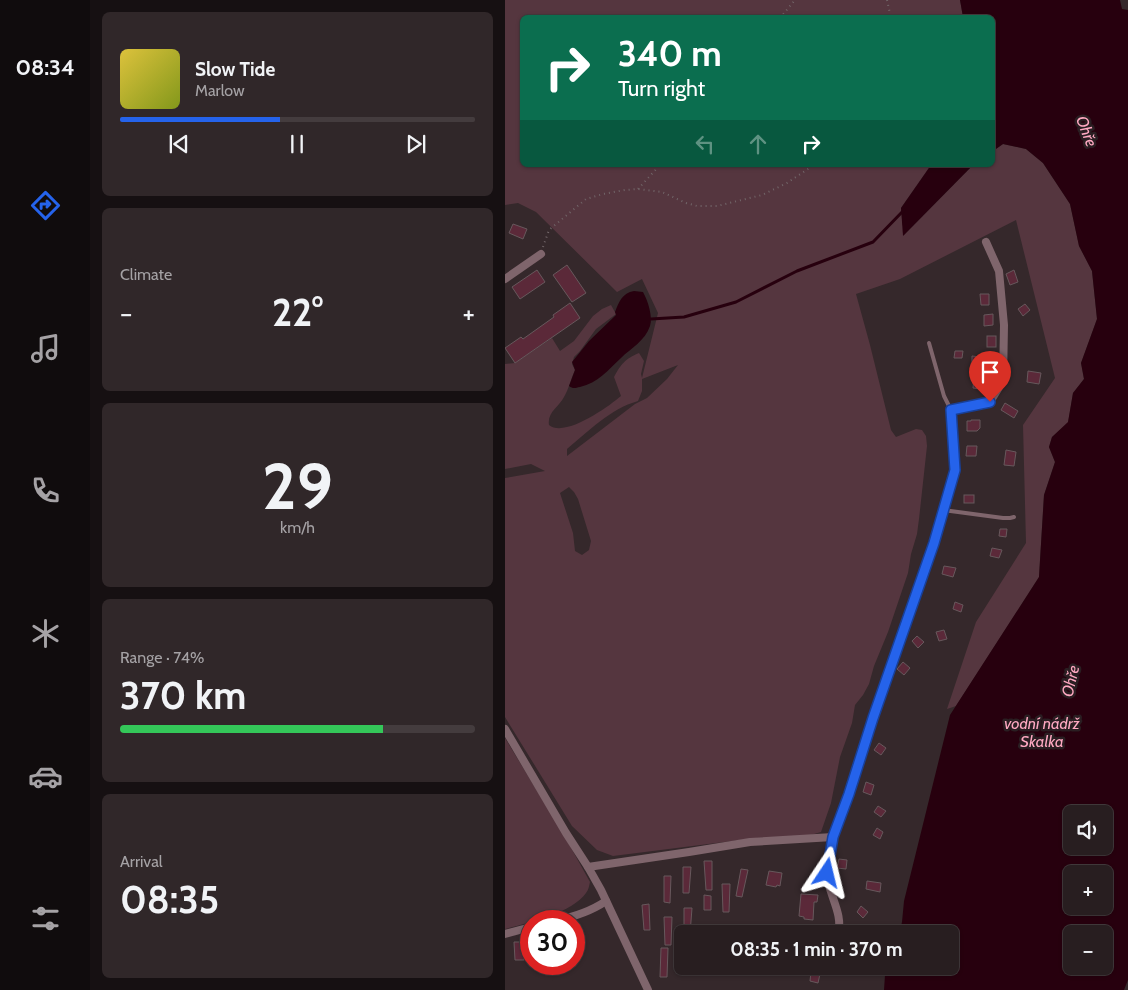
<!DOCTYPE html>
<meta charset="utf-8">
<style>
:root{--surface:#281e20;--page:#302729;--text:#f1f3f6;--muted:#a5a2a5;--line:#443c3e;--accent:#2563eb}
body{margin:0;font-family:Cabin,sans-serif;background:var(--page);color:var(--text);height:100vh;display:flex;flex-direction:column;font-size:19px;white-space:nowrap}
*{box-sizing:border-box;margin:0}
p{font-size:16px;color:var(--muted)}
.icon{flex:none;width:28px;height:28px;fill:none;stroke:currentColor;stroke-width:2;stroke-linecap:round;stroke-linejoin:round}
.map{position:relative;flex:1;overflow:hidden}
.side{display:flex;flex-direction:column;gap:12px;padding:12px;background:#161012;width:415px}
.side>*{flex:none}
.hud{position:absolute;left:15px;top:15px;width:475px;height:152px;border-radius:8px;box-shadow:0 1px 4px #0004,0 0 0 1px var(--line);background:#0b6e4f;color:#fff;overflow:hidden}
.tools{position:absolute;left:558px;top:805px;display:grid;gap:10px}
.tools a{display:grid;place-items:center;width:50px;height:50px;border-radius:8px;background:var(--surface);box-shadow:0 1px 4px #0004,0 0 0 1px var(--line);font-size:25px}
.speed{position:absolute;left:15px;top:910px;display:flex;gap:10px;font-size:25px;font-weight:700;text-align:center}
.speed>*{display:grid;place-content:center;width:65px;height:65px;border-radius:50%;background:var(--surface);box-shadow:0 1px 4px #0004,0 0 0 1px var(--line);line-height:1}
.speed .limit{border:8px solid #d22;background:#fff;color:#111}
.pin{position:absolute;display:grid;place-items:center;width:42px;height:42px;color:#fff;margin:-51px -21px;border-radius:50% 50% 50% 0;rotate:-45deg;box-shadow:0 0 5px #0007}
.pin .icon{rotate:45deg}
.me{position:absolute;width:55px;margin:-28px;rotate:10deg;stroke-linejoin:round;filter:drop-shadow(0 0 4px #0008)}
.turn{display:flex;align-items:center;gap:18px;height:105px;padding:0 15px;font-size:22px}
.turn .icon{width:65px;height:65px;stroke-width:2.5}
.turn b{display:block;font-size:35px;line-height:42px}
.lanes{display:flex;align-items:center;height:48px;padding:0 15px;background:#0003;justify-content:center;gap:25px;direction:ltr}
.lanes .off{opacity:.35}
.big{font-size:38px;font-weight:700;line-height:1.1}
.side .tile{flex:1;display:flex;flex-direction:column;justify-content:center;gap:8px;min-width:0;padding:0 18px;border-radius:8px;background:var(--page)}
.side .dial{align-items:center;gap:0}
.dial b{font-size:65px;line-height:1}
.song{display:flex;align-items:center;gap:15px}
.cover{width:60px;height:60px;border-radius:8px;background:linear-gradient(135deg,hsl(50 70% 55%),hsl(70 70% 35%))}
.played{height:5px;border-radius:2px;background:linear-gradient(90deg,var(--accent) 45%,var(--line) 45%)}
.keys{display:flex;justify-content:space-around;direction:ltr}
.heat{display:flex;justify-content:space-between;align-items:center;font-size:28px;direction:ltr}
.charge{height:8px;border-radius:4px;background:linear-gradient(90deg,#34c759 74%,var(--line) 0)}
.trip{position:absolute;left:169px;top:925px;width:285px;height:50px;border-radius:8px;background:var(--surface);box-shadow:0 1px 4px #0004,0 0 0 1px var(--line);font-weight:700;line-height:50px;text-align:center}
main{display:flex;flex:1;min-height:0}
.dock{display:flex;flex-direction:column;width:90px;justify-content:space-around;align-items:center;background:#100c0d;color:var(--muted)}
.dock .icon{width:35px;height:35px}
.dock .on{color:var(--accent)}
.dock b{font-size:22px;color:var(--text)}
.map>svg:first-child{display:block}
</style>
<main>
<nav class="dock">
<b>08:34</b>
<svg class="icon on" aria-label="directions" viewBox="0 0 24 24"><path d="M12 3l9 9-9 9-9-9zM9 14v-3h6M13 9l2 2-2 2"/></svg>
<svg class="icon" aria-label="music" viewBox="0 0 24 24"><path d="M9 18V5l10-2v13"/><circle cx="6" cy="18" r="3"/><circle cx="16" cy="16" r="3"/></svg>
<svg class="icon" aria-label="phone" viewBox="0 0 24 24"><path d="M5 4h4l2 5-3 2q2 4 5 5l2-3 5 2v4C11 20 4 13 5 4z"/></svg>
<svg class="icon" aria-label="climate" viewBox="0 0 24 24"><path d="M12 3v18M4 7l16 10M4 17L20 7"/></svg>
<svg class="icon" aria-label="car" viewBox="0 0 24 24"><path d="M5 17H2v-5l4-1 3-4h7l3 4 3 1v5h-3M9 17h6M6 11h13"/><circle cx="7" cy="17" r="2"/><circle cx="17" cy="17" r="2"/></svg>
<svg class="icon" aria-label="filters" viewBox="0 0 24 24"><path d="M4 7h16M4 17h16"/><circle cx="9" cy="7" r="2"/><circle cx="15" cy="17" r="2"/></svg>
</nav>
<section class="side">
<div class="tile">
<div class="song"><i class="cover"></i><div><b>Slow Tide</b><p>Marlow</p></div></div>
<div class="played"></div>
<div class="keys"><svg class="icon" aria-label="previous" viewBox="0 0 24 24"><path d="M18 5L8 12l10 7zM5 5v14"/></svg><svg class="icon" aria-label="pause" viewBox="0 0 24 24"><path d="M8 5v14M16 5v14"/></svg><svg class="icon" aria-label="next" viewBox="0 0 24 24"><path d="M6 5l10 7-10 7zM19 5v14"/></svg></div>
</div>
<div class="tile"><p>Climate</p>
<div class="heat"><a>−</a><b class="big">22°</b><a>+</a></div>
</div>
<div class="tile dial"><b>29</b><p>km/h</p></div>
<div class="tile"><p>Range · 74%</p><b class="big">370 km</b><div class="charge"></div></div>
<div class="tile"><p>Arrival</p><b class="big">08:35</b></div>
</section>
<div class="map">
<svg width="623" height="990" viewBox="0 0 623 990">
<rect width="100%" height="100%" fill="#35282b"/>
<!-- green -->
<g fill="#55363f" fill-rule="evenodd">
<path d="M0 0H455L458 17 18 18V165H426L396 208 399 235 468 165H488V151L498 144 521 149 538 163 565 204 574 246 587 271 592 319 576 363 579 379 568 393 563 423 547 437 544 447 550 462 539 495 534 577 451 706 442 709 471 622 521 543 518 425 550 378 511 220 395 279 351 294 365 345 386 430 391 437 411 429 417 430 421 436 422 446 414 519 412 534 406 554 403 573 383 632 369 666 364 684 358 695 350 705 347 723 335 757 326 803 316 832 299 837 251 838 108 856 92 850 67 826 0 717V478L40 471 26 464 0 469V364L10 363 47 338 55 351 69 341 88 316 97 309 106 305 111 314 91 329 75 351 69 357 67 364 70 370C66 378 64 389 59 397 54 407 42 412 44 425 60 438 103 407 116 396L109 377C116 364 120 359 134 353L139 361 136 374 137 378 153 313 137 279 112 292 31 212 13 203 0 205ZM173 365 162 379 142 398 130 404 62 456V449C84 431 105 409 133 401L137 391V379ZM64 487 69 492 73 499 86 541 84 550 77 555 70 551 68 533 55 493Z"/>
<path d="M0 738 60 837 85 882C84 886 84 889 81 893 67 913 23 923 0 929Z"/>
</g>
<!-- water -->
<g fill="#27000e" fill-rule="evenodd">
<path d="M455 0H615L617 9 623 10V980L619 990H379L380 975 383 966H445V934H394L397 922 399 901 445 715 534 577 539 495 550 462 544 447 547 437 563 422 568 393 579 379 576 363 592 319 587 271 574 246 565 204 538 163 521 149 498 144 488 151V18L458 17ZM566 814H599V846H566ZM566 874H599V906H566ZM566 934H599V966H566Z"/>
<polygon points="426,165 468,165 398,236 396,208"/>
<path d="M129 291 138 292C143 301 148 317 145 326 140 341 126 348 116 358 103 370 93 383 75 387 70 388 68 389 64 386L70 370 67 362 84 341 111 315 110 312C114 302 117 293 129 291Z"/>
</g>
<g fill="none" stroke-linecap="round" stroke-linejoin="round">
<!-- stream -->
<polyline stroke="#27000e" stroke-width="3" points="146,319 179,317 231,302 292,271 368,242 399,210"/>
</g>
<!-- building -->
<g fill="#5b2939" stroke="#67585c">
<polygon points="8,224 22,229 18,239 4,233"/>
<polygon points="62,265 81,293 67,302 48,275"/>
<polygon points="32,270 40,282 15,299 7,287"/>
<polygon points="509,270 513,282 505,285 501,274"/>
<polygon points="475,294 484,294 484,305 476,305"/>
<polygon points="65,303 75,318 10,363 0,348 16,337 18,339 49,317 48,315"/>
<polygon points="520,304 525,310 518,316 513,309"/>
<polygon points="488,314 488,325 479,326 479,315"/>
<rect x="482" y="336" width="9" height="11"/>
<polygon points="450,351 458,351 457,358 449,358"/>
<polygon points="467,356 476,357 475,368 467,367"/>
<polygon points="523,371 536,373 534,384 522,382"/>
<polygon points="469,377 478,378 477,389 468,388"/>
<polygon points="500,403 513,411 509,418 496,410"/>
<polygon points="466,420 475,420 475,428 472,431 462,431 462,421 466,421"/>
<polygon points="462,446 472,446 471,456 461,456"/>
<polygon points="501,450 511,452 509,466 499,465"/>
<rect x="459" y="495" width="10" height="8"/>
<polygon points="495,529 502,529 501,537 494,536"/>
<polygon points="487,548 497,550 494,558 485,556"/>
<polygon points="439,566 451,568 448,577 437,574"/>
<polygon points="450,602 458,605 456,612 448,609"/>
<polygon points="439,630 442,639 434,641 431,632"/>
<polygon points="412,636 419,642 413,648 407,641"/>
<polygon points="398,662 405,668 399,675 392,669"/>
<polygon points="374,743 381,748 376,755 369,750"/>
<polygon points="361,782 369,785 366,795 358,792"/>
<polygon points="373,806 381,811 376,817 369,812"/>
<polygon points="372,828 378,832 375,839 368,835"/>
<polygon points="334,859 342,860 341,869 332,868"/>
<polygon points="199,861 207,861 207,890 201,890"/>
<polygon points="178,867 186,867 184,893 178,893"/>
<polygon points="236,869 243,870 237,897 231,896"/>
<polygon points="264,871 277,873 275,886 272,885 271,887 261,885"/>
<polygon points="159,876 166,876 165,903 159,902"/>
<polygon points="362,881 376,883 375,892 361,889"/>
<polygon points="217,884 225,884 224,912 218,912"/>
<polygon points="296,894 313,895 312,902 309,902 308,920 299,919 299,917 294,916"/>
<polygon points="199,895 206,896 206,910 199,910"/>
<polygon points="144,904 145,930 139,930 137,905"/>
<polygon points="356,906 363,912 358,918 352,912"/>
<polygon points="179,908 187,908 185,934 179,934"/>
<polygon points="159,917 167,917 166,945 160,945"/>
<polygon points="9,942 18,942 19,960 10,960"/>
<polygon points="156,948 163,948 162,977 155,977"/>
<polygon points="306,972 315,974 313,983 305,981"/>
</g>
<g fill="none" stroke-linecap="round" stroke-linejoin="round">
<!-- path -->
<g stroke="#726669" stroke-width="2" stroke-dasharray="1 4" stroke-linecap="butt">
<polyline points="382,0 386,18"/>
<polyline points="275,18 290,0"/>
<polyline points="133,189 155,165"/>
<polyline points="38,247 44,230 81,199 98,194 120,190 133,189 157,192 181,203 192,206 212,206 257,195 282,183 309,165"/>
</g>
<!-- lane -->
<g stroke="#7f656c" stroke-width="4">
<polyline points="424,343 439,396 446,410"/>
<polyline points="438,510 498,518 505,518 509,517"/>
</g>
<!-- street -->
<g stroke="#7f656c" stroke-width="8">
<polyline points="0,279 36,254"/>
<polyline points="0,729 61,833 83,867 184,852 245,842 328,837 344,794 368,718 429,543 450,470 446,410 485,402 498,381 499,325 494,271 481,242"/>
<path d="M328 837C326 849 322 861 322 872 322 893 339 913 333 934"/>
<polyline points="83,867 96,890 143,990"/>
<path d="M49 921C69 917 85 912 101 901"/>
<polyline points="0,934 26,927"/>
</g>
</g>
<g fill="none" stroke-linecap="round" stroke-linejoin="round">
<!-- route casing -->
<g stroke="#184099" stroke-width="12">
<polyline id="route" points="322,873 328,837 344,794 368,718 429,543 450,470 446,410 485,402"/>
</g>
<!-- route -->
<use href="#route" stroke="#2563eb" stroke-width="9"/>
</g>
<g text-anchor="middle" stroke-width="5" stroke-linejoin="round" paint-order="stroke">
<!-- water labels -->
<g font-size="16" font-style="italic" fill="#ffa9c2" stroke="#2a1e22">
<text transform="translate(582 131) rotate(69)" y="6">Ohře</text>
<text transform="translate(565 681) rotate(-77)" y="6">Ohře</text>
<text x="537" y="729">vodní nádrž<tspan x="537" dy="18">Skalka</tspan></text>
</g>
</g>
</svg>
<div class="tools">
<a><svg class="icon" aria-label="sound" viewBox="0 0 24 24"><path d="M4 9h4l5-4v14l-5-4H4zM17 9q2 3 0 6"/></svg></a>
<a>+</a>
<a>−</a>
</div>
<div class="speed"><div class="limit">30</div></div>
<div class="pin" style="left:485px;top:402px;background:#d93025"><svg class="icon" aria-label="arrive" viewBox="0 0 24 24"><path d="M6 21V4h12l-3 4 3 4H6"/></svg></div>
<svg class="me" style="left:322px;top:873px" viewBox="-20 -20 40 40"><path d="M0-17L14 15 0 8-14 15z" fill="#2563eb" stroke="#fff" stroke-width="4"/></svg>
<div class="trip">08:35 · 1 min · 370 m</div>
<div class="hud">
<div class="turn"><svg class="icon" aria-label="right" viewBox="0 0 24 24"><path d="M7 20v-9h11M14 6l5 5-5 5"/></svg><div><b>340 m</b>Turn right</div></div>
<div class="lanes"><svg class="icon off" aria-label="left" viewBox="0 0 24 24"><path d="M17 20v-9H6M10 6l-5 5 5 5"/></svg><svg class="icon off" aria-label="ahead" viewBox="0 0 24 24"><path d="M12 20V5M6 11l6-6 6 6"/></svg><svg class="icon" aria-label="right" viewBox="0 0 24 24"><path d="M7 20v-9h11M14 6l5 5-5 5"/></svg></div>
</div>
</div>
</main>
